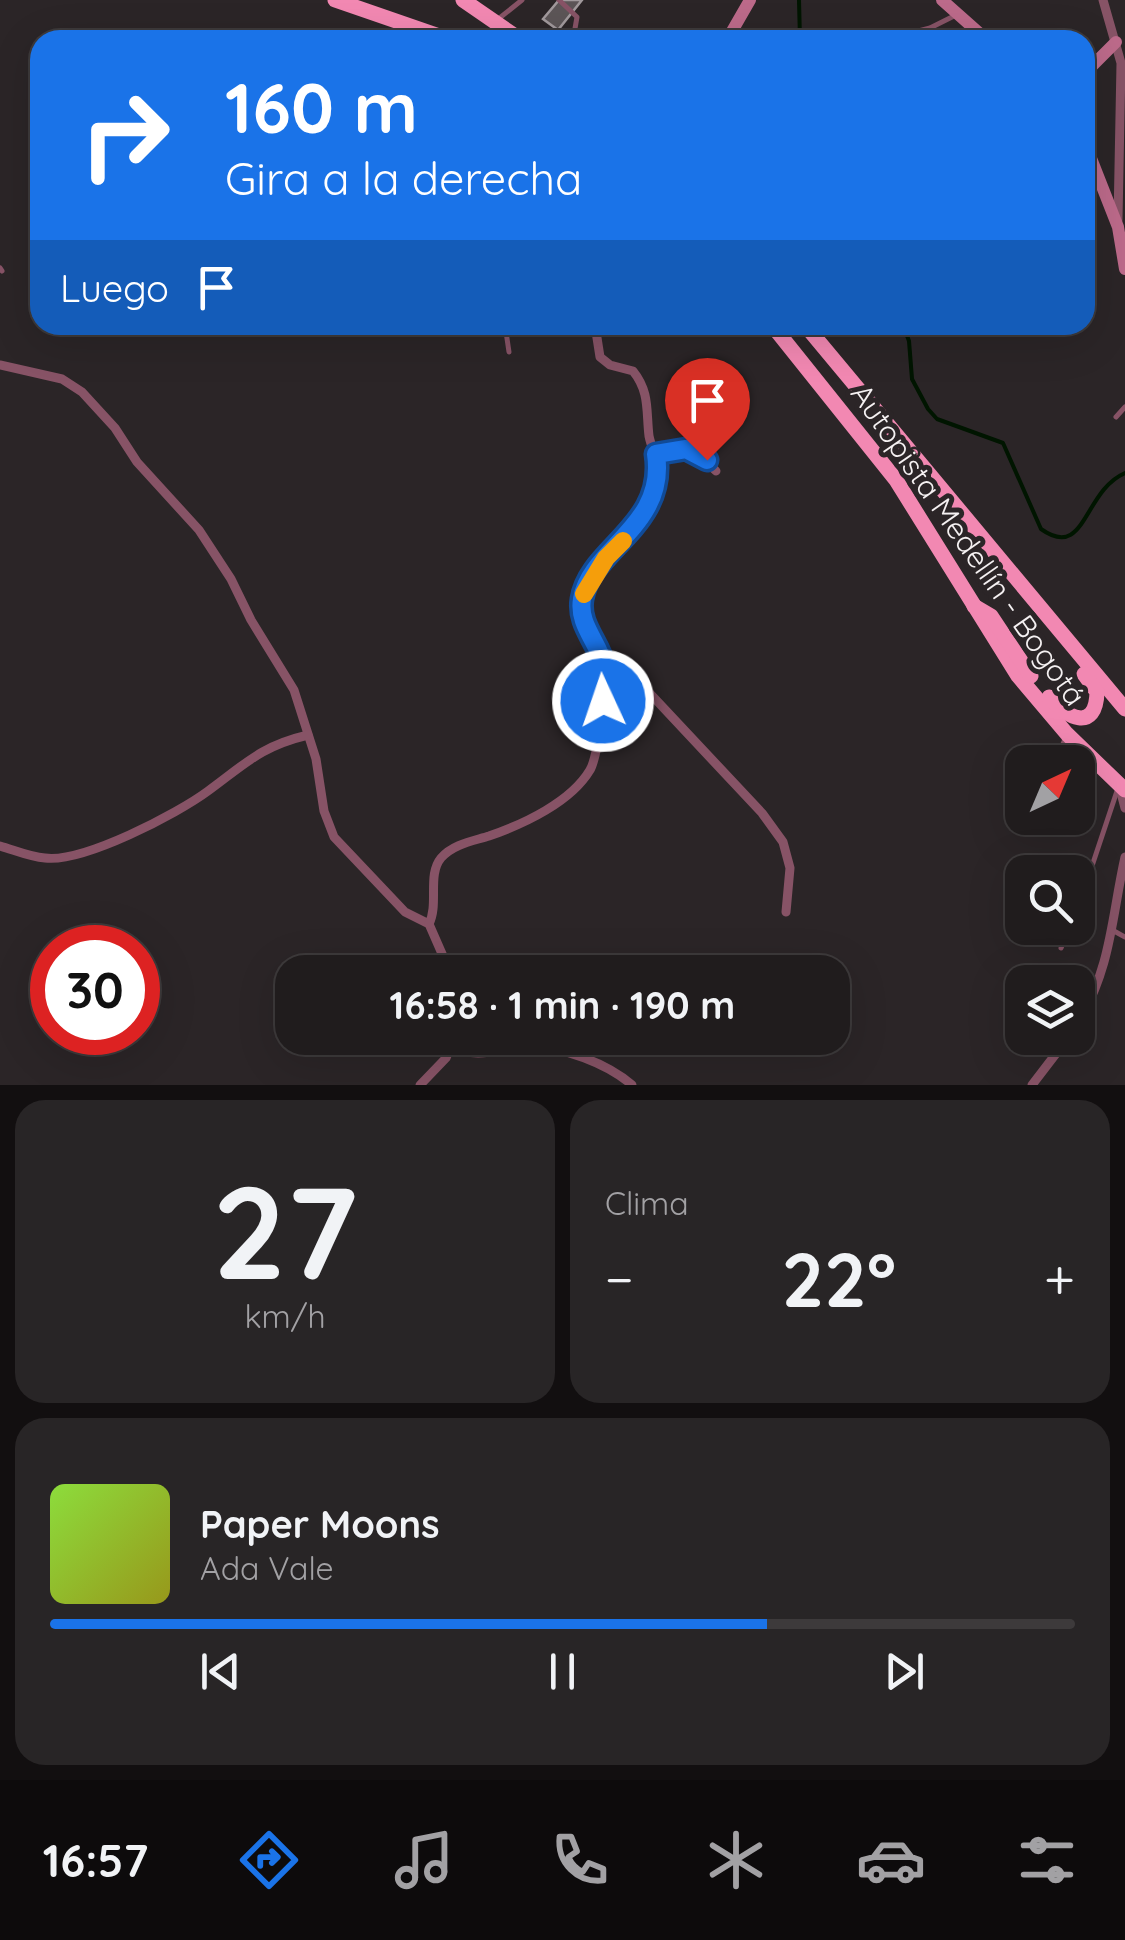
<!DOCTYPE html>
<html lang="es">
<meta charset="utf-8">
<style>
:root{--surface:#201c1d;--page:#282526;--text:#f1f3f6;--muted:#a2a1a4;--line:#3d3a3b;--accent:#1a73e8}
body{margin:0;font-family:Quicksand,sans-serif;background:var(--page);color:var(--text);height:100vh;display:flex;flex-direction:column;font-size:38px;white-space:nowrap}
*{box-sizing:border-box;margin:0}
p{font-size:32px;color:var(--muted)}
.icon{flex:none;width:55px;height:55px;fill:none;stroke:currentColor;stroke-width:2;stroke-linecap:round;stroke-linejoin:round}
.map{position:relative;height:1085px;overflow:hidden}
.sheet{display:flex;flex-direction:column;gap:15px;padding:15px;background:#120f10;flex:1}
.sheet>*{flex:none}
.banner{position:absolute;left:30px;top:30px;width:1065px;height:305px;border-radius:30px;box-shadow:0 10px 40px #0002,0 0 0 2px var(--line);background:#1a73e8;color:#fff;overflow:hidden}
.needle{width:65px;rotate:44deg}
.controls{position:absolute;left:1005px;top:745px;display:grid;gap:20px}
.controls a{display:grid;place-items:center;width:90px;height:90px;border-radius:20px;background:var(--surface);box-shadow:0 10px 40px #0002,0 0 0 2px var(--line);font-size:50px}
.speed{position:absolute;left:30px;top:925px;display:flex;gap:20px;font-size:50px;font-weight:700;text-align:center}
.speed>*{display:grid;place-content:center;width:130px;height:130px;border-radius:50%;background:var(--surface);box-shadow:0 10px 40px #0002,0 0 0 2px var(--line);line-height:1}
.speed .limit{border:15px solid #d22;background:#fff;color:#111}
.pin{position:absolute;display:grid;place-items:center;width:85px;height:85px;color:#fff;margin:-102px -42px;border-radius:50% 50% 50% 0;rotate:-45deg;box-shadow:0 0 10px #0007}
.pin .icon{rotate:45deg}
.me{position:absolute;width:110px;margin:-55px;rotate:357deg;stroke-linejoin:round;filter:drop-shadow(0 0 8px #0008)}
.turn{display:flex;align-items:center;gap:35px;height:210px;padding:0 30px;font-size:45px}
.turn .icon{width:130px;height:130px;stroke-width:2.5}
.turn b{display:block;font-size:70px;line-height:85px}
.then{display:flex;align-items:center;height:95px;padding:0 30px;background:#0003;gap:20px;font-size:38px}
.big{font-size:75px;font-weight:800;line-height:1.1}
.sheet .card{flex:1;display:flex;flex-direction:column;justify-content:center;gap:15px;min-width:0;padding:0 35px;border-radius:30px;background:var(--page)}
.sheet .dial{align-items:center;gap:0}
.dial b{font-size:130px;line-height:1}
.song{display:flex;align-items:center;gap:30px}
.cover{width:120px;height:120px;border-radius:15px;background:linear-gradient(135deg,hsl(90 70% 55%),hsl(60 70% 35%))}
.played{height:10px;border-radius:5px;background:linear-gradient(90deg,var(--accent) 70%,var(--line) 70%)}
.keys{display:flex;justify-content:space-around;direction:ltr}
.heat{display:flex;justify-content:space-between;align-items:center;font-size:55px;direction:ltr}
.sheet .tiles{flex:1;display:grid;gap:15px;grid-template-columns:1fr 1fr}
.card:last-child{grid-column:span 2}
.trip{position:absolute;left:275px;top:955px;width:575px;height:100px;border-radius:30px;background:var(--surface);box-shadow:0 10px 40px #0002,0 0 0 2px var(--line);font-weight:800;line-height:100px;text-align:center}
.tabs{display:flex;height:160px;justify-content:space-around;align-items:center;background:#0d0b0c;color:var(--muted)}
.tabs .icon{width:70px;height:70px}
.tabs .current{color:var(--accent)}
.tabs b{font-size:45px;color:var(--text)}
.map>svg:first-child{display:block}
</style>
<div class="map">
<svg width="1125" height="1085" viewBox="0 0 1125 1085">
<rect width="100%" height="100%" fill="#2b2527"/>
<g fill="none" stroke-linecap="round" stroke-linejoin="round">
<!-- stream -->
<g stroke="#001500" stroke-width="4">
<polyline points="799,0 800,40"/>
<path d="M903 325 909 341 912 379 928 409 937 419 1003 443 1041 529C1086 561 1083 491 1125 473"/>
</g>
</g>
<!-- building -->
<polygon fill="#5c5557" stroke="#a1999c" stroke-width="2.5" points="559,0 582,0 558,30 543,19"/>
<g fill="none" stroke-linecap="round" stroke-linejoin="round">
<!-- service -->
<g stroke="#875366" stroke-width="5">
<polyline points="559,0 577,17 573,40"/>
<polyline points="497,20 522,0"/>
<polyline points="888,39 930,28 954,16"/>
<polyline points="0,268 2,271"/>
<polyline points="378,325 380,334"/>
<polyline points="505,325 509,352"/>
<polyline points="1116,417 1125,407"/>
<polyline points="1055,762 1066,737"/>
<polyline points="1078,908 1118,788"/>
<polyline points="1114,931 1125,937"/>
<polyline points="1061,948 1069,928"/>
</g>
<!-- minor -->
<g stroke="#875366" stroke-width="9">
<polyline points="1103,0 1121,63 1118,220"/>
<polyline points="0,365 62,379 82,392 115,428 137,462 199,530 231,579 251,620 294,690 316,759 324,811 334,837 405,912 429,924 450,972"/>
<polyline points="656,454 694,451 716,471"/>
<polyline points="608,669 625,673 643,686 762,813 783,842 790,868 786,912"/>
<polyline points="1119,785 1125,808"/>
<path d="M0 846C14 850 30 857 45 858 83 863 177 814 208 791 245 764 261 746 308 735"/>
<path d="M429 924C439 904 427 875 441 858 453 844 473 841 489 836 524 824 571 802 590 770 597 759 610 676 606 665 599 646 580 622 582 602 586 560 649 526 658 481 661 465 652 451 649 436 646 411 650 392 633 371L610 365 600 357 595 325"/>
<path d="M1078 1024C1112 964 1111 920 1125 857"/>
<path d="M452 1047C477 1060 503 1048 530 1047 562 1046 608 1064 632 1085"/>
<polyline points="420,1085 446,1058 454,1038"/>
<polyline points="1032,1085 1068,1038"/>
</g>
<!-- secondary -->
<g stroke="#bc6a8a" stroke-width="12">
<polyline points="942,0 987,40"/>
<polyline points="727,40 750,0"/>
<polyline points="1085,73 1116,42"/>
<polyline points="1085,143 1118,227 1125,269"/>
</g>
<!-- trunk -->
<g stroke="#f288b2" stroke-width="15">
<polyline points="335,0 451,40"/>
<polyline points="463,0 521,40"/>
<polyline points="772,325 896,480 1018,676 1067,734 1125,790"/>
<polyline points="805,325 1125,709"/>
<polyline points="974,606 991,616 1031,676"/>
<path d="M1049 697C1066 718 1096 733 1097 692L1084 674"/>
</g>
</g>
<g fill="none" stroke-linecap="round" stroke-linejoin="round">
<!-- route casing -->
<g stroke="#114b97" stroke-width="25">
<path id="route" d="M603 701C618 653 576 635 582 599 590 548 667 527 656 454L686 449 707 460"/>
</g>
<!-- route -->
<use href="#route" stroke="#1a73e8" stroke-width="18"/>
<!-- slow -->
<polyline stroke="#f59e0b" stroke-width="18" points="584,594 606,558 623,541"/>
</g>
<g text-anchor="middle" stroke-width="10" stroke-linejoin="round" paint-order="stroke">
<!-- street labels -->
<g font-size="30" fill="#f5f1f2" stroke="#2b2527">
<text transform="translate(968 545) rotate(55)" y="10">Autopista Medellín - Bogotá</text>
</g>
</g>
</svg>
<div class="controls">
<a><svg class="needle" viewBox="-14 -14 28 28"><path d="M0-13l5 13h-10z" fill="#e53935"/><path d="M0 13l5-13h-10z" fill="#a2a1a4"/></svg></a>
<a><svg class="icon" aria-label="search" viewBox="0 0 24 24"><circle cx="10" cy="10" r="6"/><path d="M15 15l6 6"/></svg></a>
<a><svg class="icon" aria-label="layers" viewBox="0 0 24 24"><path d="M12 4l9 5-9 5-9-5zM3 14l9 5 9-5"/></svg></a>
</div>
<div class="speed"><div class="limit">30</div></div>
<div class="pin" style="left:707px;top:460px;background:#d93025"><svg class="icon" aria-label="arrive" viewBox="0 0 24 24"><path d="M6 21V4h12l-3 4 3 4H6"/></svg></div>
<svg class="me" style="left:603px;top:701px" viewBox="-20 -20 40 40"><circle r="17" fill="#1a73e8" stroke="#fff" stroke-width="3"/><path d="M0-11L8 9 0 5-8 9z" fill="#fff"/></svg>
<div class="trip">16:58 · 1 min · 190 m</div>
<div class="banner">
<div class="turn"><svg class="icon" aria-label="right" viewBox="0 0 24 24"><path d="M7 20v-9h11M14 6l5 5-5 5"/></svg><div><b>160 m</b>Gira a la derecha</div></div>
<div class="then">Luego<svg class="icon" aria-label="arrive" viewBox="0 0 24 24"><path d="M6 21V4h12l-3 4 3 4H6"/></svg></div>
</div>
</div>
<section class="sheet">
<div class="tiles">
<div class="card dial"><b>27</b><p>km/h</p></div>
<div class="card"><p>Clima</p>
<div class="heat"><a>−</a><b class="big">22°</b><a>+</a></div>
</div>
<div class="card">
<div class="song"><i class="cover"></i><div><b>Paper Moons</b><p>Ada Vale</p></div></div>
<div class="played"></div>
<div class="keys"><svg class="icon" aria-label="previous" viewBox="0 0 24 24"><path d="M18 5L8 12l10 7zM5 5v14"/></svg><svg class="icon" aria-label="pause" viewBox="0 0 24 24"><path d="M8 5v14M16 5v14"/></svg><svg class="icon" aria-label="next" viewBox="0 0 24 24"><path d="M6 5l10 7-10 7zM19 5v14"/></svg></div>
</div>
</div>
</section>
<nav class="tabs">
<b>16:57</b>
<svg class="icon current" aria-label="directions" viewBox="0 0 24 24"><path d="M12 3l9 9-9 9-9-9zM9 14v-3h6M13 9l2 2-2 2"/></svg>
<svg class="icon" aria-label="music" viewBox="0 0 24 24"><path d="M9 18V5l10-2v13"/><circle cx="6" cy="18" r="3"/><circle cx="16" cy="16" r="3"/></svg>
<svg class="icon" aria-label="phone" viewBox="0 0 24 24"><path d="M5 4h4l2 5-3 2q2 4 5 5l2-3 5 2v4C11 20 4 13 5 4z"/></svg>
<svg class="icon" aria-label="climate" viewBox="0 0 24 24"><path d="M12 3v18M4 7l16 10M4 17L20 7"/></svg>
<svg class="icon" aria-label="car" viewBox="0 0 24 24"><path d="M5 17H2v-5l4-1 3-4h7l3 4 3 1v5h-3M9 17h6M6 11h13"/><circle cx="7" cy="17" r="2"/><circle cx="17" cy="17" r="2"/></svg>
<svg class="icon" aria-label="filters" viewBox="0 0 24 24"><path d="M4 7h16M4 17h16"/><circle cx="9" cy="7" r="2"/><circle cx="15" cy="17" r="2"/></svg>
</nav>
